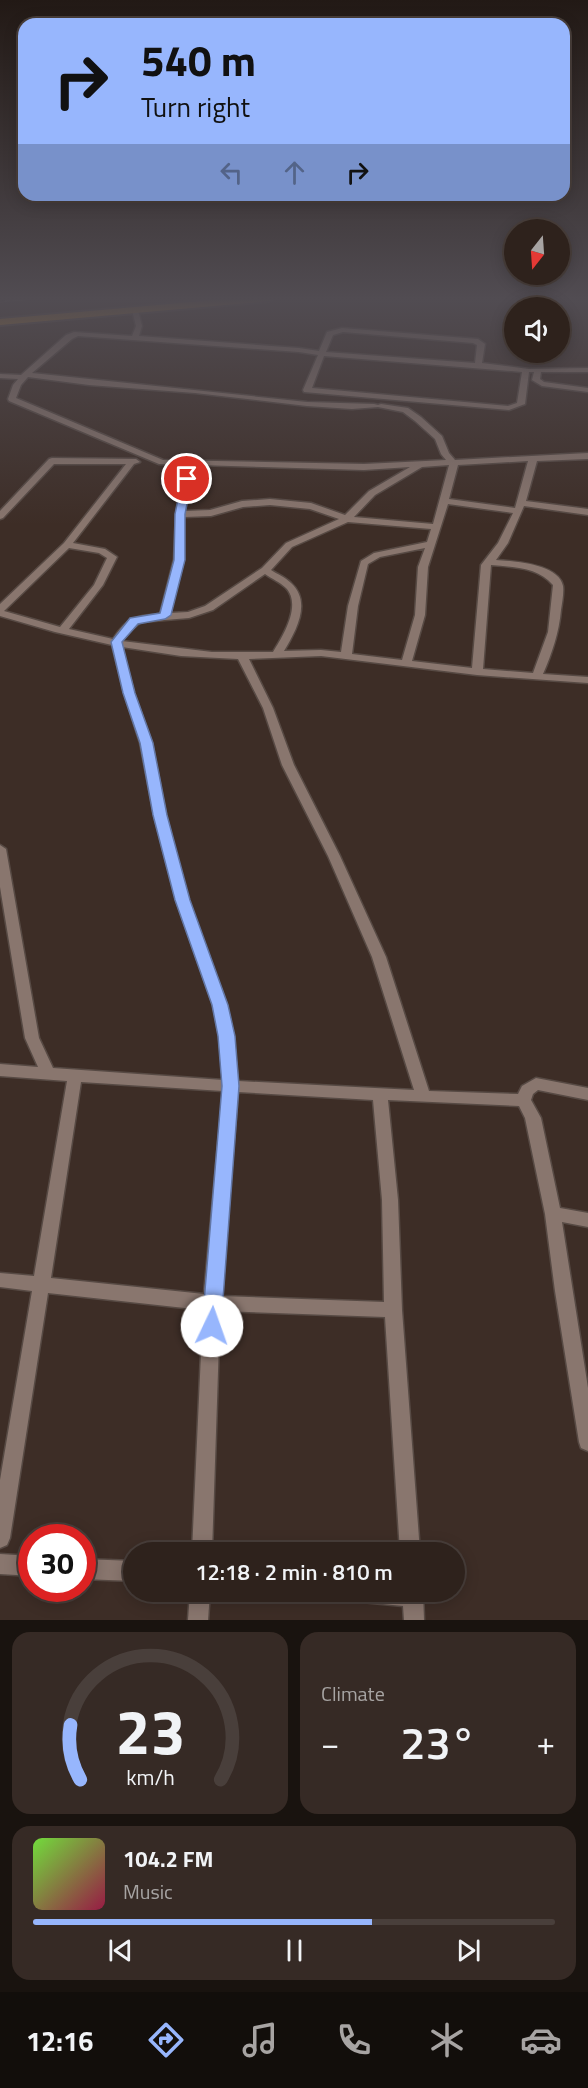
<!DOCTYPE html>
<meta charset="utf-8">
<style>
:root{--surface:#2e221c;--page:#362a25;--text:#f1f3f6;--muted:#a7a4a3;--line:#493f3b;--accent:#97b6fd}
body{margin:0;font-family:"Titillium Web",sans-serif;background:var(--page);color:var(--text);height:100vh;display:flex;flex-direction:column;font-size:22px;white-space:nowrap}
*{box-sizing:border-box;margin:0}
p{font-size:20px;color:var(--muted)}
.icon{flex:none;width:33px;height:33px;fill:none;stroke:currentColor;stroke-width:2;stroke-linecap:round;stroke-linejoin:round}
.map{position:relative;height:1620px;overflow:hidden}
.panel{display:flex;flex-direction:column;gap:12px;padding:12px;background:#19130f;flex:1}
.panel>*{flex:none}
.guide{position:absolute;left:18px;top:18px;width:552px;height:183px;border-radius:18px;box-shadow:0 3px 15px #0003,0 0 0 2px var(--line);background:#97b6fd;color:#111;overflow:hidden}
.needle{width:39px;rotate:197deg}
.controls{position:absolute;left:504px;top:219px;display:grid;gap:12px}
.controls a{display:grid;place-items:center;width:66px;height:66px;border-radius:50%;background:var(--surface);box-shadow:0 3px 15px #0003,0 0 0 2px var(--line);font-size:30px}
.speed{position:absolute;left:18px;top:1524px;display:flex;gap:12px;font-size:30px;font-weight:700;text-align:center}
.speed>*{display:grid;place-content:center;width:78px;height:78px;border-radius:50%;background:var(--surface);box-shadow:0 3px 15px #0003,0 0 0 2px var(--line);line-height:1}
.speed .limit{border:9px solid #d22;background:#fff;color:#111}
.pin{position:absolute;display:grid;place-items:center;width:51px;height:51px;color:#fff;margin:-26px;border:3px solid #fff;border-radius:50%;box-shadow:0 2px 6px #0007}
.me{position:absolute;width:66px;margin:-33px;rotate:3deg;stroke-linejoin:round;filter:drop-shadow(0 0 4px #0008)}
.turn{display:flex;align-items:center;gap:21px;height:126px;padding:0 24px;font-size:27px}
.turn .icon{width:78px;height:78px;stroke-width:2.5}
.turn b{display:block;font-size:42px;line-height:51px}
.lanes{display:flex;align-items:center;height:57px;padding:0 24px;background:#0003;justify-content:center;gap:30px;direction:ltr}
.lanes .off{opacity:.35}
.big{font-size:45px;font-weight:600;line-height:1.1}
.panel .card{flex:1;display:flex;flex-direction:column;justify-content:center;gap:9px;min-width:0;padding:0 21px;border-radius:18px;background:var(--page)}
.panel .dial{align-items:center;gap:0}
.dial svg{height:156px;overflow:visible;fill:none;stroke:var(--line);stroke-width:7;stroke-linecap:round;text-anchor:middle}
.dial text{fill:var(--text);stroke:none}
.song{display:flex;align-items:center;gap:18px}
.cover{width:72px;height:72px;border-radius:9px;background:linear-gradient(135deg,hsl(100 70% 55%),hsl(340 70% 35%))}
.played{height:6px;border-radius:3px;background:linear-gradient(90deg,var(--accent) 65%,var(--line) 65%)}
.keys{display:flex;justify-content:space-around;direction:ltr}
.heat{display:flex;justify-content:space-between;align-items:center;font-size:33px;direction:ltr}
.panel .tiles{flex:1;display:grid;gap:12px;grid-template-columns:1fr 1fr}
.card:last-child{grid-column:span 2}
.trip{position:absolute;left:123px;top:1542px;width:342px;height:60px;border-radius:30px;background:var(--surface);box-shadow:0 3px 15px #0003,0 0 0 2px var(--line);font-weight:600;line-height:60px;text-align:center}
.tabs{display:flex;height:96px;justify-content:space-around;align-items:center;background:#120e0b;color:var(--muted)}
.tabs .icon{width:42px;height:42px}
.tabs .active{color:var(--accent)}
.tabs b{font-size:27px;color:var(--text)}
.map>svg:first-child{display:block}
</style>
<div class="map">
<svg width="588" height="1620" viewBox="0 0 588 1620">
<rect width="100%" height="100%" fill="#3d2d26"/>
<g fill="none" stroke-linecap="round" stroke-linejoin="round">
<!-- minor casing -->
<g stroke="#574a44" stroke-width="3">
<g id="minor">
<path d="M135 308 138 310 142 326 139 336 299 348 319 351 327 332 342 328 478 339 485 344 482 363 529 369 588 368V372H541L540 379 544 382 588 388V392L542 386 532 380 534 372H529L525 404 509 410 304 392 303 390 318 355 299 352 78 336 72 339 32 373 307 402 374 404 378 405 381 404 408 408 421 417 442 436 449 453 455 460 588 453V459L537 461 526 501 588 509V515L524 506 508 543 496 560C513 561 559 564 563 586 564 593 562 603 561 610 559 633 552 653 543 674L588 677V683L477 675 321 656 249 659 273 708 294 765 340 856 386 957 429 1091 518 1094 522 1086 536 1078 588 1088V1100L538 1090 533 1094 531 1100 541 1118 560 1208 588 1213V1227L562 1222 588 1388V1451L581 1448 579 1442 555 1291 545 1214 525 1118 519 1106 388 1100 398 1200 402 1310 420 1552H400L385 1317 220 1311 212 1552H192L203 1310 48 1293 10 1538 7 1545 0 1548V1480L32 1291 0 1287V1273L34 1276 67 1081 0 1076V1064L38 1067 25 1038 0 887V845L6 849 39 1038 53 1068 223 1080 219 1036 213 1005 176 900 154 815 140 743 124 693 112 645 55 632 0 616V604L64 543 126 464H54L3 518 0 519V511L49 459 52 458 136 459 140 462 134 464 73 543 105 549 117 557 103 585 69 629 113 639C127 617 135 616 160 614L174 559 176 514 183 479 190 465 159 464 9 401 8 399 13 385 18 379 0 378V374L21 375 66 335 74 332 132 336 136 326 132 310ZM343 332 473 343 477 345 475 363 326 352 333 335ZM324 356 522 372 517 403 508 406 312 388ZM28 377 89 385 195 393 307 406 352 409 378 407 403 412 415 421 435 439 441 454 446 460 364 464 163 460 16 398 21 385ZM528 461 515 508 449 499 458 465ZM198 465 364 470 410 467 369 491 345 515 311 503 270 499 242 501 210 510 185 511 191 479ZM449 465 433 524 354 517 375 495 422 467ZM448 504 513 513 498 543 481 565 472 668 412 661 425 615 428 567ZM270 505 310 509 339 519 286 543 262 568 205 606 188 612 170 613 184 559V517L211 516 243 507ZM348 522 431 529 427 542 374 553 361 561 348 606 341 652 321 650 284 651C296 631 312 602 291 583 285 577 277 574 271 570L292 547ZM69 548 99 553 107 558 94 585 60 627 4 611ZM425 548 418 567 415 615 402 660 352 654 358 606 368 564 380 557ZM491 565C513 567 538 567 553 585L548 632 533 673 483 669ZM265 574C272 579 280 582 286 588 302 605 283 636 273 652H212L122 641 127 633 141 622 189 618 213 610ZM122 647 181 656 238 659 263 708 282 765 328 856 372 957 414 1090 238 1081 233 1036 227 1005 188 900 166 815 152 743 134 693ZM81 1082 223 1091 204 1294 51 1278ZM238 1092 373 1100 382 1200 384 1302 221 1296Z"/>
<polygon points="0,1554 32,1556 32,1576 0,1574"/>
<polygon points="82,1559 134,1561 134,1581 82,1579"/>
<polygon points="190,1592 210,1592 208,1620 188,1620"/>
<polygon points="352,1592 423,1592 424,1620 404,1620 403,1606 362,1602 355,1599"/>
</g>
</g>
<!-- trunk casing -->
<g stroke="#574a44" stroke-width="4">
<polygon id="trunk" points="237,298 274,298 269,301 0,325 0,319"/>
</g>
<!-- minor -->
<use href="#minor" fill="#89766e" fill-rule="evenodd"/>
<!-- trunk -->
<use href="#trunk" fill="#c58928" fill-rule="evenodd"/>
<!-- rail casing -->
<g stroke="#a69993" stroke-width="3">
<polyline id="rail" points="0,301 32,298"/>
</g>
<!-- rail -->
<use href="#rail" stroke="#33241d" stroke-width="1.5" stroke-dasharray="5" stroke-linecap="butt"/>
</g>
<!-- sky -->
<linearGradient id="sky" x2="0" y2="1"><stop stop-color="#221915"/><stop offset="0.57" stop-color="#514c52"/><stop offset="1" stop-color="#514c52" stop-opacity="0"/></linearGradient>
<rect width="588" height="525" fill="url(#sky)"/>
<!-- route -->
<polygon fill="#97b6fd" stroke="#6276a4" stroke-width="1.5" points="187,476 192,479 185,514 185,560 171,615 165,619 138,624 122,642 135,693 153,743 167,815 190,900 228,1005 235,1036 239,1086 221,1326 218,1332 212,1335 205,1332 202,1326 222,1086 218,1036 212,1005 175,900 153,815 140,743 123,693 111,642 130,618 160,613 174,560 175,514 182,479"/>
</svg>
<div class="controls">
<a><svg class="needle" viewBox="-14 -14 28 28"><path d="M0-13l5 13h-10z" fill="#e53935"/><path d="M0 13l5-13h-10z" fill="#a7a4a3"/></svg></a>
<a><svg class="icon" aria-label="sound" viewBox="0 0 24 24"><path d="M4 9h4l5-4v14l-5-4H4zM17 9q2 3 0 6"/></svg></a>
</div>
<div class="speed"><div class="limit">30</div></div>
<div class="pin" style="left:187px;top:479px;background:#d93025"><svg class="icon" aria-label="arrive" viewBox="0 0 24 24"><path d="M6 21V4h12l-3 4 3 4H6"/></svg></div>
<svg class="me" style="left:212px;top:1326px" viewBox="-20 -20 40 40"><circle r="19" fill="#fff"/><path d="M0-13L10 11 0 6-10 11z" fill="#97b6fd"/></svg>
<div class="trip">12:18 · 2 min · 810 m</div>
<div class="guide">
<div class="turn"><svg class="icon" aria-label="right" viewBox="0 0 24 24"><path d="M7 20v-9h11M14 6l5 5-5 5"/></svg><div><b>540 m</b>Turn right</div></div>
<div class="lanes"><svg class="icon off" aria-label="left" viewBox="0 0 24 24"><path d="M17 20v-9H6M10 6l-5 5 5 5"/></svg><svg class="icon off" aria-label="ahead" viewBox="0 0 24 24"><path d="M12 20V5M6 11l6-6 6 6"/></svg><svg class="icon" aria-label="right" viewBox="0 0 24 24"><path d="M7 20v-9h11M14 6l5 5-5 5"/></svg></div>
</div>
</div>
<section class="panel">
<div class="tiles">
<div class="card dial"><svg viewBox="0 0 100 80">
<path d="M14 69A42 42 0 1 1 86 69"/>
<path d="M14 69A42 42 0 0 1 9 41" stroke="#97b6fd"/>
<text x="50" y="56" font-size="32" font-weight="700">23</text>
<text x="50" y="72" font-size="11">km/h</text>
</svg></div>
<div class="card"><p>Climate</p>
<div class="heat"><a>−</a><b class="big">23°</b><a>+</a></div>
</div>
<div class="card">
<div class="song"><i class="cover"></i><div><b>104.2 FM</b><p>Music</p></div></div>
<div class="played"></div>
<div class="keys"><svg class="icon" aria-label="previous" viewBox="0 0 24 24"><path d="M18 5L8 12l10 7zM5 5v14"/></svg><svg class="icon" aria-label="pause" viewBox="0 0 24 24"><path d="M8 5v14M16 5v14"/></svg><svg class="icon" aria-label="next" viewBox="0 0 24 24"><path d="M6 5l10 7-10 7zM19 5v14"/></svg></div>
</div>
</div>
</section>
<nav class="tabs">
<b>12:16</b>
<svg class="icon active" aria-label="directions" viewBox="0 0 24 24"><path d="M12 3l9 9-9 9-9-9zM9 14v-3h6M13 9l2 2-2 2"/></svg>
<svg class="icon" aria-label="music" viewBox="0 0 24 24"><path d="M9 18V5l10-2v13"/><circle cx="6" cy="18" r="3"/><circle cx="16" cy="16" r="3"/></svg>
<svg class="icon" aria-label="phone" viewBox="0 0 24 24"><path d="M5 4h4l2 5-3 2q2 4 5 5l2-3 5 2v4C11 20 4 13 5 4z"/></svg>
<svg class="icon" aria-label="climate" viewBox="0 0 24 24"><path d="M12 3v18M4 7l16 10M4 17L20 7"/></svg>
<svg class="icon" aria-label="car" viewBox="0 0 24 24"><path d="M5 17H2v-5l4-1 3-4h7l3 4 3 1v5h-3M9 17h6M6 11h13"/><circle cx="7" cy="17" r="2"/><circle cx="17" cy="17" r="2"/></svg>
</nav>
